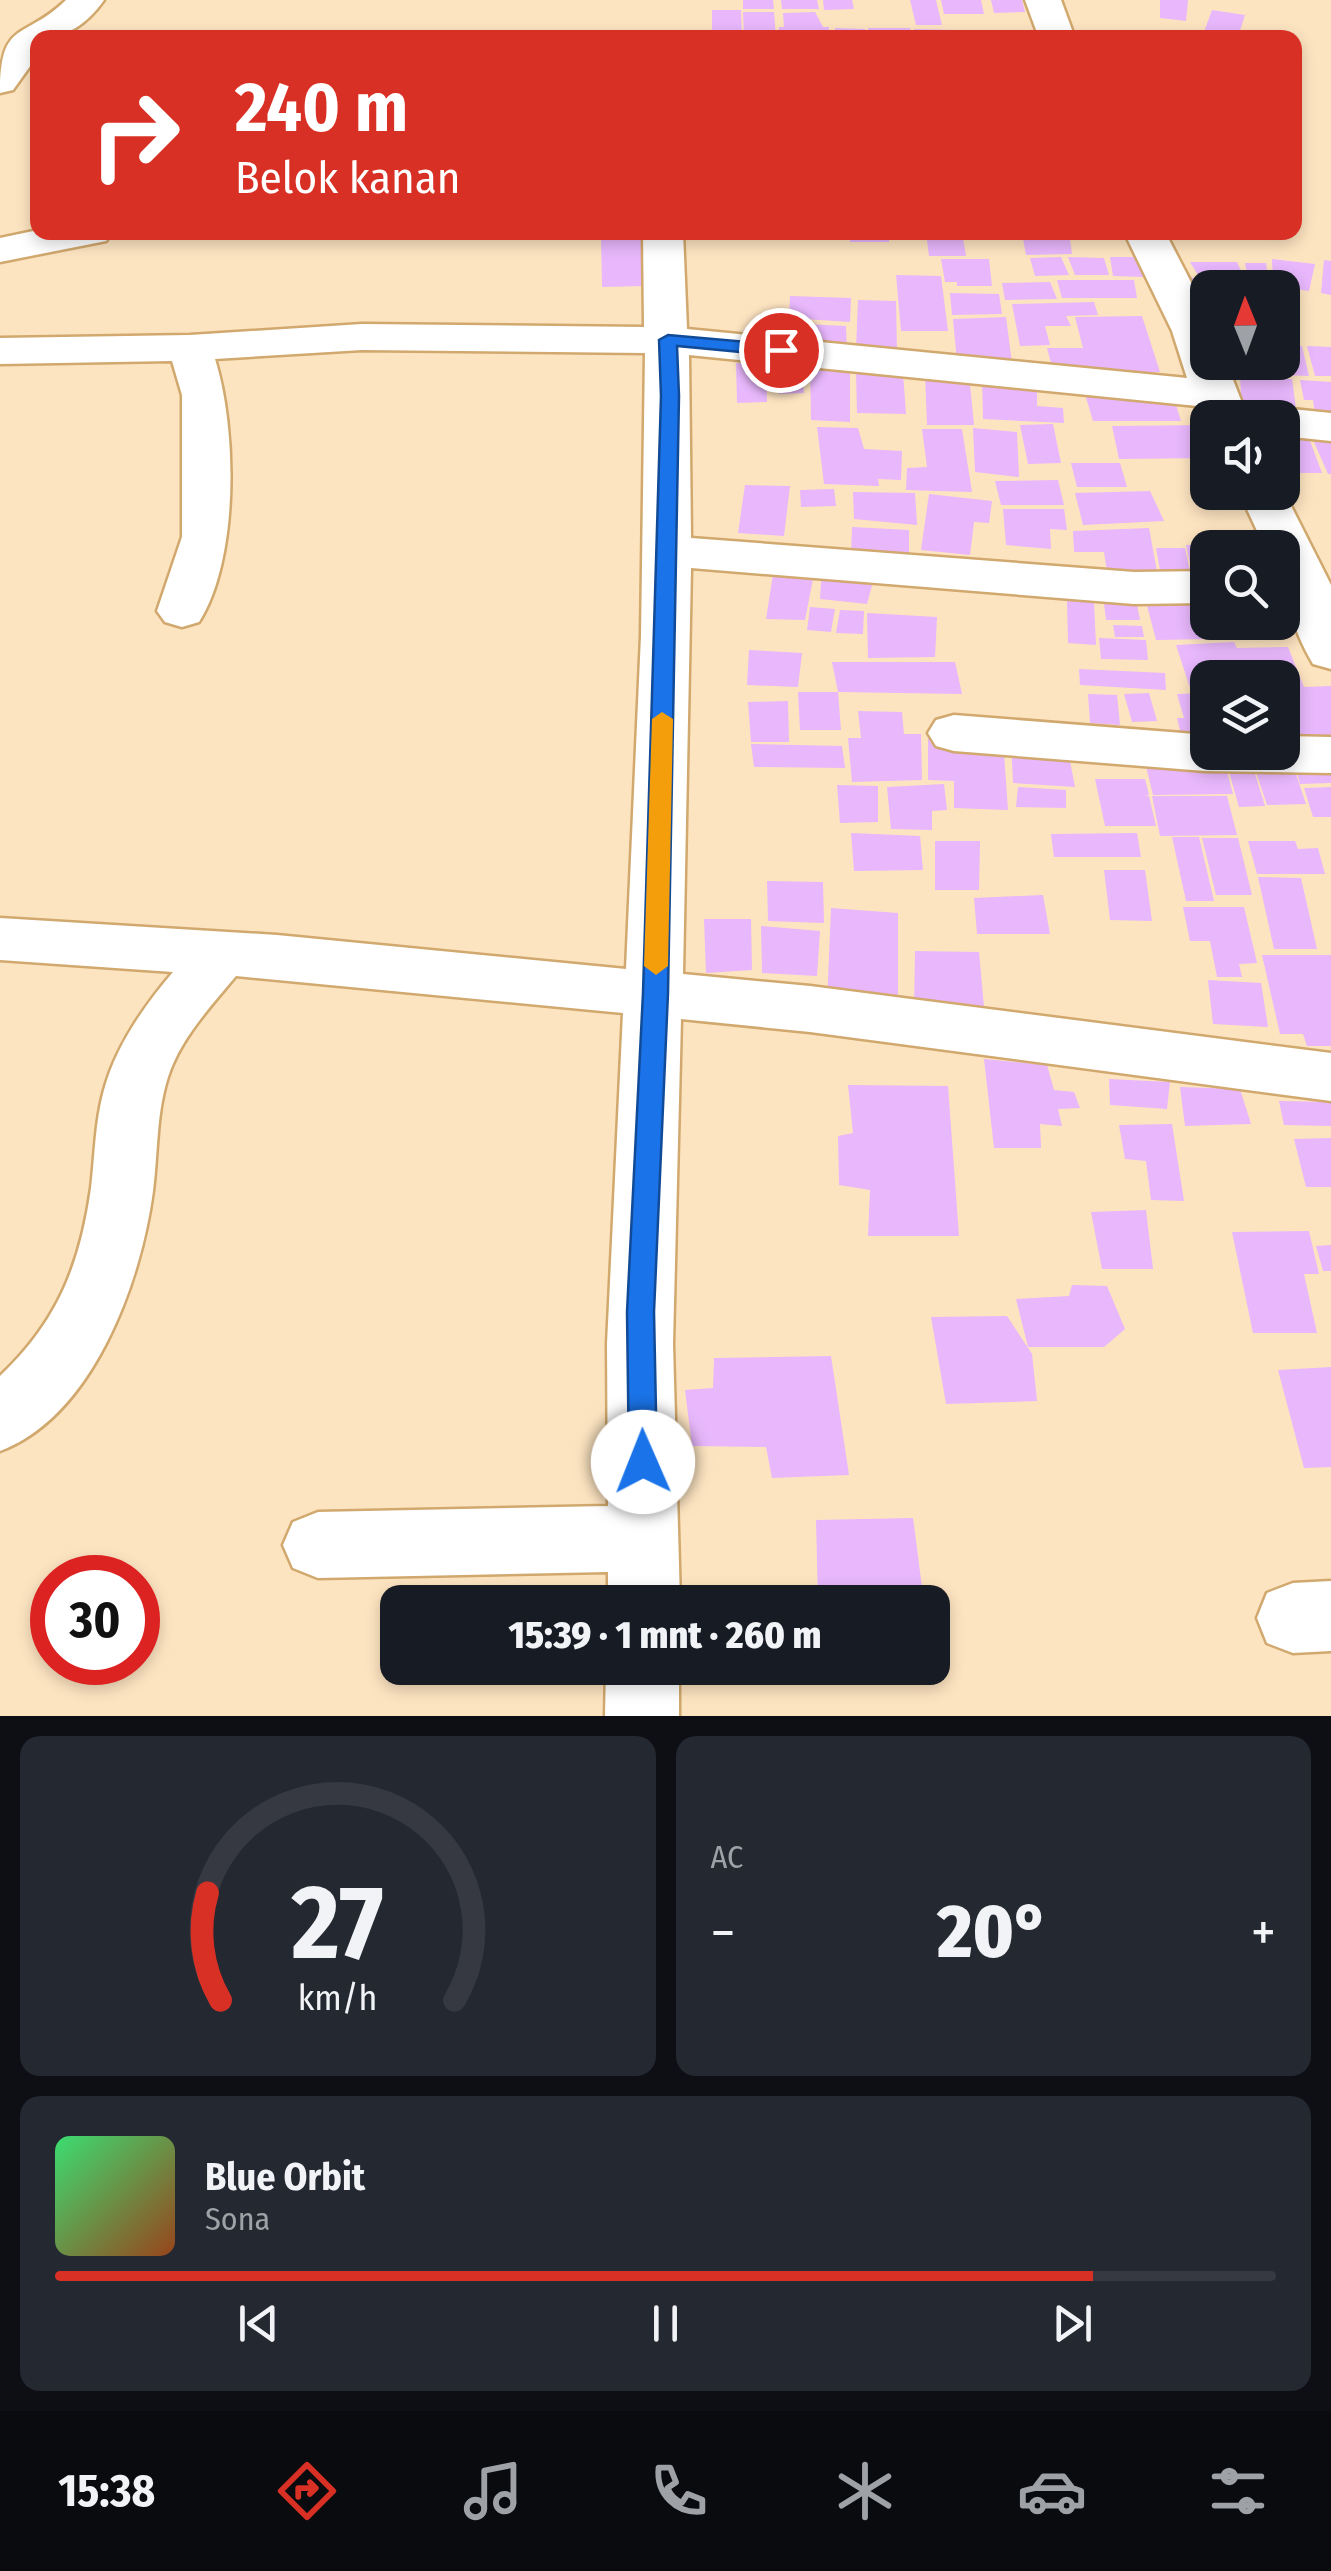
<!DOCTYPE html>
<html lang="id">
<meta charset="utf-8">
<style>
:root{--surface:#171b24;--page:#242831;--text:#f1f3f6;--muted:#9ea1a6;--line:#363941;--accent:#d93025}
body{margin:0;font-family:"Fira Sans Condensed",sans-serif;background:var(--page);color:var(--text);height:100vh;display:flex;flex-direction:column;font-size:38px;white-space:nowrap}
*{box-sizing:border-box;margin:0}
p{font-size:32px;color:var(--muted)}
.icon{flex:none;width:55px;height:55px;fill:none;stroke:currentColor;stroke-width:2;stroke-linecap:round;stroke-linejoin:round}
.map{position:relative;height:1716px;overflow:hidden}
.side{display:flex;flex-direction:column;gap:20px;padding:20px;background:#0d0f14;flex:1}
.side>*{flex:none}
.guide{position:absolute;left:30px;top:30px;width:1272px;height:210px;border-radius:20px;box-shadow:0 5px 15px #0003;background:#d93025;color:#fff;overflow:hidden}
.needle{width:65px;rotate:359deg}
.tools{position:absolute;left:1190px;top:270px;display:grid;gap:20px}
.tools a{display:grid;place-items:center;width:110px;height:110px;border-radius:20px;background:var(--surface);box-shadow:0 5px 15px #0003;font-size:50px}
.speed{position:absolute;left:30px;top:1555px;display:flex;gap:20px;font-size:50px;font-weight:700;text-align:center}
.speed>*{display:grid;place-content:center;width:130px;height:130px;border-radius:50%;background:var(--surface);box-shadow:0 5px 15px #0003;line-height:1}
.speed .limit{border:15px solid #d22;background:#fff;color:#111}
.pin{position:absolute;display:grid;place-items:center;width:85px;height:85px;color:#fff;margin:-42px;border:5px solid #fff;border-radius:50%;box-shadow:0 2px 10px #0007}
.me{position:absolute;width:110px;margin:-55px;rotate:359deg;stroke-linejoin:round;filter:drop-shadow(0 0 8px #0008)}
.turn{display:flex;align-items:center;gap:35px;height:210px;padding:0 40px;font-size:45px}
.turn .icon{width:130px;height:130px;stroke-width:2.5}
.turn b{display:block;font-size:70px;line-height:85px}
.big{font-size:75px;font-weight:800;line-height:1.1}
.side .tile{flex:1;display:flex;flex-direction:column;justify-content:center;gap:15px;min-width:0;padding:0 35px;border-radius:20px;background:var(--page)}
.side .dial{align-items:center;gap:0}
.dial svg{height:260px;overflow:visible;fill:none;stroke:var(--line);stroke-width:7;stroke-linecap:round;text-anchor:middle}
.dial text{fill:var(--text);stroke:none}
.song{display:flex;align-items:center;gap:30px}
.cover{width:120px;height:120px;border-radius:15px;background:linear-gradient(135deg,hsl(140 70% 55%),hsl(20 70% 35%))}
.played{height:10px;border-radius:5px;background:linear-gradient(90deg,var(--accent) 85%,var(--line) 85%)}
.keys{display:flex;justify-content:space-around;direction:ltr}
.heat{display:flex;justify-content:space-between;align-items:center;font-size:55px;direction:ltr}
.side .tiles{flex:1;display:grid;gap:20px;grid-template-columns:1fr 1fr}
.tile:last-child{grid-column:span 2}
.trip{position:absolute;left:380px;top:1585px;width:570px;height:100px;border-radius:20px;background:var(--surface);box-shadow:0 5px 15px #0003;font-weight:800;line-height:100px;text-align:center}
.dock{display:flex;height:160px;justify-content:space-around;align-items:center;background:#090b0e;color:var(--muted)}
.dock .icon{width:70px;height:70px}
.dock .selected{color:var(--accent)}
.dock b{font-size:45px;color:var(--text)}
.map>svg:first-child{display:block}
</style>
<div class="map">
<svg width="1331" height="1716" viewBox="0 0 1331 1716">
<rect width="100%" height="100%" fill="#fde4c1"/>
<!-- building -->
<g fill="#e8b7fc">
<polygon points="743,0 773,0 774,9 743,9"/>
<polygon points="781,0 817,0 819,9 782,9"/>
<polygon points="823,0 852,0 854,9 824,10"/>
<polygon points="910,0 936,0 942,25 916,25"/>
<polygon points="941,0 981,0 984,14 944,14"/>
<polygon points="991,0 1022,0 1025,12 994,13"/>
<polygon points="1160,0 1188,0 1186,21 1160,18"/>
<polygon points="712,10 741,10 742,38 712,38"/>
<polygon points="1212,10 1245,15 1238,37 1204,32"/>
<polygon points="743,12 774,12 776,38 744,38"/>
<polygon points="815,12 823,27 829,27 828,38 779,38 779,27 784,27 783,13"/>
<polygon points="835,28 865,29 866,38 837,38"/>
<polygon points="868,28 910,28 912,38 869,38"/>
<polygon points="914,29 955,30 956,38 915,38"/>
<polygon points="849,232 889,232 889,242 850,242"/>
<polygon points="926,232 962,232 966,256 929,256"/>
<polygon points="1069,232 1072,254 1026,255 1022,233"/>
<polygon points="642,235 645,286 602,287 601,236"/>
<polygon points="1061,257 1069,275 1035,276 1030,258"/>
<polygon points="1068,257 1104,258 1109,275 1075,275"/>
<polygon points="1110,257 1143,257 1146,277 1113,276"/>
<polygon points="941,259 989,259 992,286 957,286 957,282 945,282"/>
<polygon points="1272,259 1315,264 1309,291 1273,286"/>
<polygon points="1324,260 1331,261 1331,295 1321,293"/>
<polygon points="1190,262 1237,262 1245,280 1201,280"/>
<polygon points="1245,263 1266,263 1269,284 1249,284"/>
<polygon points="896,275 941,276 948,331 901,331"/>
<polygon points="1179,277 1197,278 1208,289 1208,332"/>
<polygon points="1057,280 1134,280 1137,298 1062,298"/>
<polygon points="1050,282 1057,299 1005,300 1002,283"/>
<polygon points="950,293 999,294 1002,314 952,315"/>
<polygon points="790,296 851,298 850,322 789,318"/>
<polygon points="858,300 896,301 897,352 856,349"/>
<polygon points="1094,302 1098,315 1066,316 1071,326 1045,326 1050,345 1020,346 1012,304"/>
<polygon points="1142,316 1160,372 1054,374 1047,348 1083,348 1075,317"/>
<polygon points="1006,317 1012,363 957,362 953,319"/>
<polygon points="784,323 846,326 847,352 784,346"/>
<polygon points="1282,345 1302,346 1309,376 1237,373 1234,362 1282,362"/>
<polygon points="1307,346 1331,347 1331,376 1315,376"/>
<polygon points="736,363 766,365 767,402 737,403"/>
<polygon points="801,364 804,393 779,394 774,366"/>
<polygon points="810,368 850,369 850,422 811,420"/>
<polygon points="856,372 903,373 906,414 857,413"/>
<polygon points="925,374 969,374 974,425 927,425"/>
<polygon points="982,376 1037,381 1037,406 1063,408 1064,423 983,419"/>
<polygon points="1240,377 1292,379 1297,416 1242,412"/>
<polygon points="1300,380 1331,382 1331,416 1315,415 1313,400 1304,400"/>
<polygon points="1172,392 1181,421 1093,421 1085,394"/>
<polygon points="1053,424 1061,463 1028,464 1020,425"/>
<polygon points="1208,425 1208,458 1119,459 1112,426"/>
<polygon points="817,427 858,428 864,449 902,451 901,480 878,479 879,486 824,484"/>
<polygon points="973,428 1017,432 1019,477 975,472"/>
<polygon points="1282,428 1306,430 1322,473 1282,473"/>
<polygon points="922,429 962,429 972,492 906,490 907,468 927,467"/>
<polygon points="1331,431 1331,474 1328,474 1310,433"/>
<polygon points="1071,463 1120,463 1127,487 1077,487"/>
<polygon points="1058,480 1064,505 1001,505 995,481"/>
<polygon points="745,485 790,486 784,536 738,533"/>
<polygon points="834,489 836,506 801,507 800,490"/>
<polygon points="1150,491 1164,521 1083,525 1075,493"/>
<polygon points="853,492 915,493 917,525 854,519"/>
<polygon points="929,494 992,501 989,523 974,522 970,555 921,550"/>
<polygon points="1003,509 1064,509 1067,530 1050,529 1051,549 1006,545"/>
<polygon points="852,527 909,530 909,560 851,557"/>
<polygon points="1149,528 1159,582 1108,578 1104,552 1074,552 1073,531"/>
<polygon points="1208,544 1208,581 1194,581 1186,545"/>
<polygon points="1156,548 1185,548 1192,581 1162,581"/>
<polygon points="822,568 875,574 867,604 820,599"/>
<polygon points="773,574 813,579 805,620 766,619"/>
<polygon points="1102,588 1134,589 1140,620 1106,620"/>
<polygon points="1208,592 1208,622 1282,622 1283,597 1293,628 1265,628 1268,638 1156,640 1144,594"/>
<polygon points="1067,600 1094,602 1096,645 1068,643"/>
<polygon points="810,607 835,609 831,632 807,630"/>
<polygon points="840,610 864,611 863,634 836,633"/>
<polygon points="867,613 937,617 935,657 868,658"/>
<polygon points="1113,625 1142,626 1144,637 1115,637"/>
<polygon points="1099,638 1146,640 1148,660 1101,659"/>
<polygon points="1234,642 1237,648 1288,647 1304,687 1331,686 1331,739 1282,739 1282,703 1292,703 1286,687 1282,687 1282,678 1208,678 1208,690 1191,691 1176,645"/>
<polygon points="749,650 802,653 798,687 747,685"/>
<polygon points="832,662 955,662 962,694 838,692"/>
<polygon points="1079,669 1165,673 1166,690 1080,685"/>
<polygon points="798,692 838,692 841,730 800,730"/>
<polygon points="1149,693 1157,721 1132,722 1124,694"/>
<polygon points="1208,693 1208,716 1190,716 1208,717 1208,737 1182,738 1177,718 1184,718 1177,694"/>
<polygon points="1088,694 1117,695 1120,725 1090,723"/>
<polygon points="788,701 789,742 751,742 748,702"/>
<polygon points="858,711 902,712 904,734 921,734 922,780 852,782 848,738 861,738"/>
<polygon points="928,733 1003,740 1008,810 954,808 954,781 928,780"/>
<polygon points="1011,742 1032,744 1036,759 1070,761 1075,787 1013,783"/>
<polygon points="751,744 842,746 845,768 754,767"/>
<polygon points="1290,756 1306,804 1267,805 1251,757"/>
<polygon points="1331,756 1331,783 1300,784 1293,757"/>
<polygon points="1223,757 1233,794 1153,795 1144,758"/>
<polygon points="1226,761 1251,761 1265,806 1239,807"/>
<polygon points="1095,779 1145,779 1149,795 1144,796 1149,796 1156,826 1105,826"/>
<polygon points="944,784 947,810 932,811 932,830 891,829 887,787"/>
<polygon points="837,785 878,786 878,822 840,823"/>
<polygon points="1018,787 1066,790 1066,808 1016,807"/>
<polygon points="1331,787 1331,817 1313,817 1304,788"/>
<polygon points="1152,796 1227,796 1237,835 1160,836"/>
<polygon points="851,833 920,836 923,870 854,871"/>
<polygon points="1137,833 1141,857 1054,857 1051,834"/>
<polygon points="1172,837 1199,837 1214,901 1186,901"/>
<polygon points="1202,838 1238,838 1252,895 1216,895"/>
<polygon points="935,841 980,841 979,890 935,890"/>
<polygon points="1248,841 1295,841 1298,849 1318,848 1325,874 1257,874"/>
<polygon points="1104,870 1145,870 1152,921 1110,920"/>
<polygon points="1258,877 1301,878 1317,949 1274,949"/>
<polygon points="767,881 823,882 824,923 768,921"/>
<polygon points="1043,895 1050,934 977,934 974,898"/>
<polygon points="1183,907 1244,907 1257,963 1239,964 1242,977 1217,977 1210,941 1190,941"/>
<polygon points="831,908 898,913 898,1009 827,1004"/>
<polygon points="704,919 751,919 752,970 706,973"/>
<polygon points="761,926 820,931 817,976 762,973"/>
<polygon points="915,951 979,952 984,1007 971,1006 972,1012 914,1011"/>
<polygon points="1262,955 1331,955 1331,1046 1307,1046 1303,1034 1280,1034"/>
<polygon points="1208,980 1261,983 1268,1027 1213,1024"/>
<polygon points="984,1059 1047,1065 1054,1090 1074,1092 1080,1108 1058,1109 1062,1126 1040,1124 1041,1148 994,1148"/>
<polygon points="1109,1079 1170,1082 1167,1109 1110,1105"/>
<polygon points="848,1085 948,1086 959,1236 868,1236 870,1190 839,1185 838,1136 853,1133"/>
<polygon points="1180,1087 1240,1089 1251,1124 1185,1126"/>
<polygon points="1279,1101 1331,1102 1331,1126 1284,1125"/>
<polygon points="1172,1124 1184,1201 1151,1200 1146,1161 1125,1159 1119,1125"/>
<polygon points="1331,1138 1331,1187 1306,1187 1294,1139"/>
<polygon points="1146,1210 1153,1269 1102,1269 1091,1212"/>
<polygon points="1309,1231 1319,1274 1304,1274 1317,1333 1253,1333 1232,1232"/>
<polygon points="1331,1245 1331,1271 1323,1271 1316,1246"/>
<polygon points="1072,1285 1107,1286 1125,1329 1104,1347 1028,1347 1016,1299 1069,1296"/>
<polygon points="1007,1316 1032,1354 1037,1401 946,1404 931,1317"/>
<polygon points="831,1356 849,1475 772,1478 766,1447 692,1446 685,1390 713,1388 714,1358"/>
<polygon points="1331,1367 1331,1467 1304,1468 1278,1370"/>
<polygon points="913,1518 924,1602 818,1602 816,1520"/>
<polygon points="819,1668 933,1668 934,1673 819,1676"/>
</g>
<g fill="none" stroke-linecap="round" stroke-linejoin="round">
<!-- minor casing -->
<g stroke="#d1a86d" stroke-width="5">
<g id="minor">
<path d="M66 0H104C87 24 67 38 38 38V55L13 90 0 93C0 18 24 41 66 0Z"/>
<polygon points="1025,0 1061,0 1075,38 1039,38"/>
<polygon points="38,230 38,232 112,232 106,241 0,262 0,238"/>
<path d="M643 232H683L687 329 1187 378 1172 331 1124 232H1165L1208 315V362H1226L1248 418H1208V424L1197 406 689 355 691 538 1134 572 1208 571V603L1134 604 691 568 683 974 810 986 1331 1053V1101L810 1032 681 1019 673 1344 680 1602H608V1572L318 1578 293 1568 283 1545 293 1522 318 1512 608 1506 607 1344 623 1013 236 976C211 1006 180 1039 168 1077 156 1114 158 1153 153 1191 141 1282 93 1416 0 1451V1376C57 1322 80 1266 91 1188 95 1155 95 1122 104 1090 116 1046 144 1006 173 972L0 960V918L277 935 626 969 641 636 645 353 362 350 215 359C237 429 239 559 199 622L182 627 165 622 157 611 182 537V395L172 361 0 364V338L190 335 362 324 644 327Z"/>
<polygon points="1282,408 1331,413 1331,441 1282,436 1282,418 1263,418 1266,412"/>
<path d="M1282 488 1331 585V669L1313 664C1292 629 1282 588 1282 548H1265L1239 492H1282Z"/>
<polygon points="954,715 1208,735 1208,752 1282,752 1282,736 1331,737 1331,773 1205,771 954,751 936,746 928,733 936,720"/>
<polygon points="1331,1581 1331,1651 1293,1653 1267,1643 1257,1618 1267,1593 1293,1583"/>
<polygon points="606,1668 679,1668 679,1716 605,1716"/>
</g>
</g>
<!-- minor -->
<use href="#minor" fill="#fff" fill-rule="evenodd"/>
</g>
<!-- route -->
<polygon fill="#1a73e8" stroke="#114b97" stroke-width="2.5" points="668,335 781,345 790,350 781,356 677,346 679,396 668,993 654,1312 657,1462 653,1472 643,1475 633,1472 629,1462 627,1312 643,993 661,396 659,340"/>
<!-- slow -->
<polygon fill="#f59e0b" points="662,712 673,719 668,966 656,975 644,966 652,719"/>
</svg>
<div class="tools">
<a><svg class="needle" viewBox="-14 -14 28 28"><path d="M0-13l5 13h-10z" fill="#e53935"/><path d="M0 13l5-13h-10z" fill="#9ea1a6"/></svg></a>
<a><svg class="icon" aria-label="sound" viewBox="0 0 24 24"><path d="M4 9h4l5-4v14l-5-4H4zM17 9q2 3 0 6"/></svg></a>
<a><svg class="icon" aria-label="search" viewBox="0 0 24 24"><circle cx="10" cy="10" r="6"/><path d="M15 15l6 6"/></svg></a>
<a><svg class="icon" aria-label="layers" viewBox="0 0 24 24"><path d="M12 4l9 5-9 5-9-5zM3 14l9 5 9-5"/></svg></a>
</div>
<div class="speed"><div class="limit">30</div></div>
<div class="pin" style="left:781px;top:350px;background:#d93025"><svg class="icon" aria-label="arrive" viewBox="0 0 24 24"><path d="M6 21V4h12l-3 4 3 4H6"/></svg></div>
<svg class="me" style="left:643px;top:1462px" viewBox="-20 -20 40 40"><circle r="19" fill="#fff"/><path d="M0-13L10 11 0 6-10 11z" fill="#1a73e8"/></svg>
<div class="trip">15:39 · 1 mnt · 260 m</div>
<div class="guide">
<div class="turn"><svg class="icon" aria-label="right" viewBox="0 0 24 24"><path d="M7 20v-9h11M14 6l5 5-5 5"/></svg><div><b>240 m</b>Belok kanan</div></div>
</div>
</div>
<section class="side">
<div class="tiles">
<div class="tile dial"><svg viewBox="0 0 100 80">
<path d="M14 69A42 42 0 1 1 86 69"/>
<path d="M14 69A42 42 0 0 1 10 36" stroke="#d93025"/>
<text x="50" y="56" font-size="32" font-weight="700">27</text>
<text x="50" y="72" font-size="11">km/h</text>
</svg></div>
<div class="tile"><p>AC</p>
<div class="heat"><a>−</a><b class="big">20°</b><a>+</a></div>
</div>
<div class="tile">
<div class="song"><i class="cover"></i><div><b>Blue Orbit</b><p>Sona</p></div></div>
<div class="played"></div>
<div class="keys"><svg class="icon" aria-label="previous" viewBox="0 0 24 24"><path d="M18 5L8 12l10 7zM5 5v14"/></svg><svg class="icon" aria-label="pause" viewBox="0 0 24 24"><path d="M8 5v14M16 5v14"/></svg><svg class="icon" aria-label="next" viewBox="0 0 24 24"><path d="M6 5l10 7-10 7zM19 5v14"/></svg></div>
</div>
</div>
</section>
<nav class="dock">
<b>15:38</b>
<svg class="icon selected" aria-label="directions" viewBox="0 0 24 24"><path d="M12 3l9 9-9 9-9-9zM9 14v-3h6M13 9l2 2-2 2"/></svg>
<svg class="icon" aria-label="music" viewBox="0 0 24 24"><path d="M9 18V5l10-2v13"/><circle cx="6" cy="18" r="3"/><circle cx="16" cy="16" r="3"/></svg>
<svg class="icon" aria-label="phone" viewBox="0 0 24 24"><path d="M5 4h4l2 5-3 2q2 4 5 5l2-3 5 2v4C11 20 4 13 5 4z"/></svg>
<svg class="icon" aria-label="climate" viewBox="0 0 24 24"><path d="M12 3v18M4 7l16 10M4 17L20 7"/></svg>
<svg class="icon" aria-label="car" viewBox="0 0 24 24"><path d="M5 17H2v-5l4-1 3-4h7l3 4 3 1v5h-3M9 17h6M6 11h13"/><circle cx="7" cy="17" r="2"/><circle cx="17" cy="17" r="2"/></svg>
<svg class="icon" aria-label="filters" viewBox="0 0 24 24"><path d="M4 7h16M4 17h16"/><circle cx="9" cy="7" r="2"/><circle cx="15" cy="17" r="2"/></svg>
</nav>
